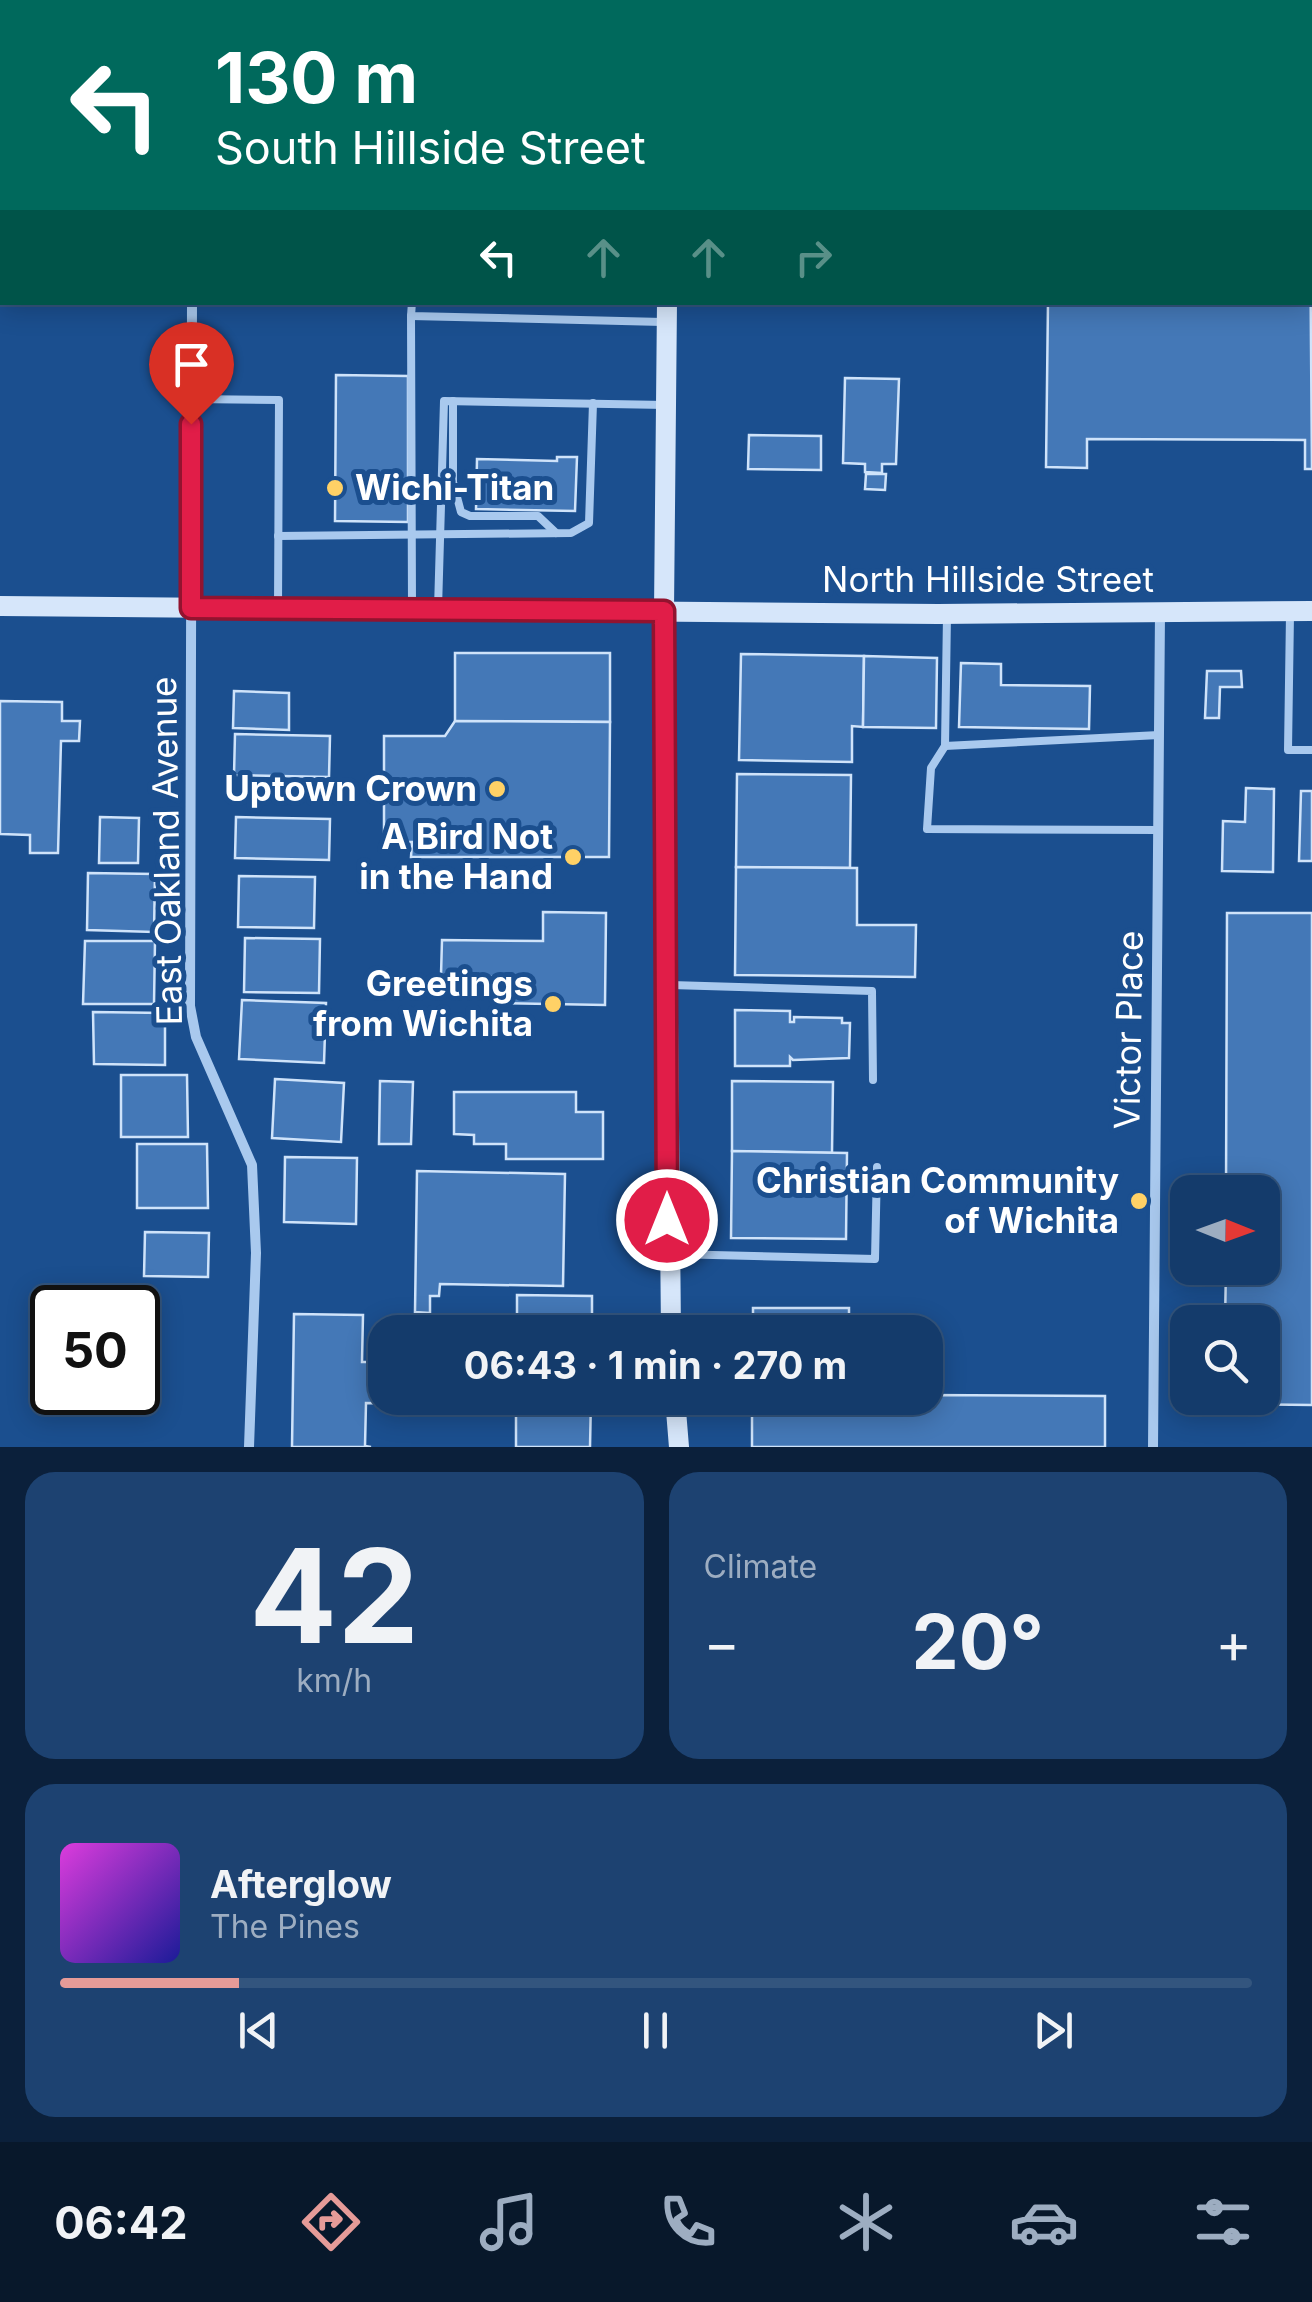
<!DOCTYPE html>
<meta charset="utf-8">
<style>
:root{--surface:#143b6b;--page:#1d4271;--text:#f1f3f6;--muted:#9dadc1;--line:#33557e;--accent:#e69b98}
body{margin:0;font-family:Inter,sans-serif;background:var(--page);color:var(--text);height:100vh;display:flex;flex-direction:column;font-size:38px;white-space:nowrap}
*{box-sizing:border-box;margin:0}
p{font-size:32px;color:var(--muted)}
.icon{flex:none;width:55px;height:55px;fill:none;stroke:currentColor;stroke-width:2;stroke-linecap:round;stroke-linejoin:round}
.map{position:relative;height:1447px;overflow:hidden}
.side{display:flex;flex-direction:column;gap:25px;padding:25px;background:#0b203b;flex:1}
.side>*{flex:none}
.guide{position:absolute;left:0px;top:0px;width:1312px;height:305px;box-shadow:0 5px 25px #0003,0 0 0 2px var(--line);background:#00695c;color:#fff;overflow:hidden}
.needle{width:65px;rotate:91deg}
.fabs{position:absolute;left:1170px;top:1175px;display:grid;gap:20px}
.fabs a{display:grid;place-items:center;width:110px;height:110px;border-radius:20px;background:var(--surface);box-shadow:0 5px 25px #0003,0 0 0 2px var(--line);font-size:50px}
.speed{position:absolute;left:30px;top:1285px;display:flex;gap:20px;font-size:50px;font-weight:700;text-align:center}
.speed>*{display:grid;place-content:center;width:130px;height:130px;border-radius:50%;background:var(--surface);box-shadow:0 5px 25px #0003,0 0 0 2px var(--line);line-height:1}
.speed .limit{border:5px solid #111;border-radius:15px;background:#fff;color:#111}
.pin{position:absolute;display:grid;place-items:center;width:85px;height:85px;color:#fff;margin:-102px -42px;border-radius:50% 50% 50% 0;rotate:-45deg;box-shadow:0 0 10px #0007}
.pin .icon{rotate:45deg}
.me{position:absolute;width:110px;margin:-55px;rotate:0deg;stroke-linejoin:round;filter:drop-shadow(0 0 8px #0008)}
.turn{display:flex;align-items:center;gap:35px;height:210px;padding:0 50px;font-size:45px}
.turn .icon{width:130px;height:130px;stroke-width:2.5}
.turn b{display:block;font-size:70px;line-height:85px}
.lanes{display:flex;align-items:center;height:95px;padding:0 50px;background:#0003;justify-content:center;gap:50px;direction:ltr}
.lanes .off{opacity:.35}
.big{font-size:75px;font-weight:700;line-height:1.1}
.side .tile{flex:1;display:flex;flex-direction:column;justify-content:center;gap:15px;min-width:0;padding:0 35px;border-radius:30px;background:var(--page)}
.side .dial{align-items:center;gap:0}
.dial b{font-size:130px;line-height:1}
.song{display:flex;align-items:center;gap:30px}
.cover{width:120px;height:120px;border-radius:15px;background:linear-gradient(135deg,hsl(300 70% 55%),hsl(240 70% 35%))}
.played{height:10px;border-radius:5px;background:linear-gradient(90deg,var(--accent) 15%,var(--line) 15%)}
.keys{display:flex;justify-content:space-around;direction:ltr}
.heat{display:flex;justify-content:space-between;align-items:center;font-size:55px;direction:ltr}
.side .tiles{flex:1;display:grid;gap:25px;grid-template-columns:1fr 1fr}
.tile:last-child{grid-column:span 2}
.trip{position:absolute;left:368px;top:1315px;width:575px;height:100px;border-radius:30px;background:var(--surface);box-shadow:0 5px 25px #0003,0 0 0 2px var(--line);font-weight:700;line-height:100px;text-align:center}
.tabs{display:flex;height:160px;justify-content:space-around;align-items:center;background:#08182b;color:var(--muted)}
.tabs .icon{width:70px;height:70px}
.tabs .active{color:var(--accent)}
.tabs b{font-size:45px;color:var(--text)}
.map>svg:first-child{display:block}
</style>
<div class="map">
<svg width="1312" height="1447" viewBox="0 0 1312 1447">
<rect width="100%" height="100%" fill="#1b4f8f"/>
<!-- building -->
<g fill="#4478b7" stroke="#cfe3fa" stroke-width="2.5">
<polygon points="482,0 612,0 482,2"/>
<polygon points="1031,0 1312,0 1312,219 1310,2"/>
<polygon points="1310,219 1312,469 1305,469 1305,440 1087,439 1087,468 1046,467 1048,302 1310,302"/>
<polygon points="336,375 408,376 408,522 335,521"/>
<polygon points="845,378 899,379 896,464 882,464 882,473 865,472 865,464 843,463"/>
<polygon points="749,435 821,436 821,470 748,469"/>
<polygon points="557,457 577,457 575,511 476,509 477,459 557,461"/>
<polygon points="866,474 886,474 885,490 865,489"/>
<polygon points="455,653 610,653 610,722 455,721"/>
<polygon points="741,654 864,656 863,727 852,726 852,762 739,760"/>
<polygon points="864,656 937,658 936,728 863,727"/>
<polygon points="961,663 1001,664 1001,685 1090,686 1089,729 959,727"/>
<polygon points="1207,671 1241,671 1242,687 1220,687 1219,718 1205,718"/>
<polygon points="234,691 289,693 289,730 233,728"/>
<polygon points="0,701 62,702 62,721 80,721 79,741 61,741 58,853 30,853 30,835 0,834"/>
<polygon points="455,721 610,722 609,857 411,857 412,842 384,842 384,736 445,736"/>
<polygon points="235,734 330,736 329,777 234,775"/>
<polygon points="737,774 851,775 850,868 736,867"/>
<polygon points="1246,788 1274,789 1273,872 1222,871 1223,821 1245,822"/>
<polygon points="1301,791 1312,791 1312,861 1299,861"/>
<polygon points="100,817 139,818 138,863 99,863"/>
<polygon points="236,817 330,819 329,860 235,858"/>
<polygon points="736,867 857,868 857,925 916,925 915,977 735,975"/>
<polygon points="88,873 155,874 154,932 87,930"/>
<polygon points="239,876 315,877 314,928 238,927"/>
<polygon points="543,912 606,913 605,1005 494,1003 494,977 441,975 442,940 543,941"/>
<polygon points="1227,913 1312,913 1312,1405 1225,1404 1225,1398 1262,1398 1262,1322 1225,1322 1226,1268 1262,1268 1262,1192 1226,1192"/>
<polygon points="245,938 320,939 319,993 244,992"/>
<polygon points="85,941 155,941 154,1004 83,1004"/>
<polygon points="242,1000 326,1003 324,1063 239,1059"/>
<polygon points="735,1010 790,1011 790,1022 794,1022 794,1017 842,1018 842,1023 850,1023 849,1058 793,1060 790,1057 790,1066 735,1066"/>
<polygon points="93,1012 165,1013 165,1065 94,1064"/>
<polygon points="121,1075 187,1075 188,1137 121,1137"/>
<polygon points="275,1079 344,1083 341,1142 272,1138"/>
<polygon points="380,1081 413,1082 411,1144 379,1144"/>
<polygon points="732,1081 833,1082 832,1153 732,1151"/>
<polygon points="454,1092 576,1092 576,1112 603,1112 603,1159 506,1159 506,1144 474,1144 474,1135 454,1134"/>
<polygon points="137,1144 207,1144 208,1208 137,1208"/>
<polygon points="732,1151 847,1153 846,1239 731,1238"/>
<polygon points="285,1157 357,1158 356,1224 284,1222"/>
<polygon points="417,1171 565,1174 563,1286 440,1284 439,1296 430,1296 430,1313 415,1312"/>
<polygon points="145,1232 209,1233 208,1277 144,1276"/>
<polygon points="517,1295 592,1296 592,1332 517,1332"/>
<rect x="753" y="1308" width="96" height="24"/>
<polygon points="294,1314 363,1315 362,1362 385,1362 385,1398 591,1398 590,1447 516,1447 516,1405 366,1403 365,1446 371,1447 292,1447"/>
<polygon points="925,1395 1105,1396 1105,1447 752,1447 752,1398"/>
</g>
<g fill="none" stroke-linecap="round" stroke-linejoin="round">
<!-- lane -->
<g stroke="#a9c9ee" stroke-width="8">
<polyline points="448,0 448,2"/>
<polyline points="412,302 411,316 663,322"/>
<polyline points="411,316 412,606"/>
<polyline points="192,399 279,400 278,608"/>
<polyline points="453,401 453,482 461,512 470,516 538,516 556,533"/>
<polyline points="278,536 571,533 589,523 593,403"/>
<polyline points="438,609 444,401 666,405"/>
<polyline points="1290,614 1288,750 1312,750"/>
<polyline points="947,615 945,746 1159,735"/>
<polyline points="945,746 931,768 927,829 1158,830"/>
<polyline points="671,985 872,991 873,1080"/>
<polyline points="672,1254 875,1259 877,1167"/>
</g>
<!-- street -->
<g stroke="#a9c9ee" stroke-width="10">
<polyline points="193,2 193,0"/>
<polyline points="192,302 190,1006 196,1037 252,1165 256,1253 249,1447"/>
<polyline points="1153,1447 1160,613"/>
</g>
<!-- secondary -->
<g stroke="#d6e6fa" stroke-width="20">
<polyline points="670,2 670,0"/>
<polyline points="667,302 664,611 671,1332"/>
<polyline points="0,606 938,614 1312,611"/>
<polyline points="675,1398 679,1447"/>
</g>
</g>
<g fill="none" stroke-linecap="round" stroke-linejoin="round">
<!-- route casing -->
<g stroke="#92132f" stroke-width="25">
<polyline id="route" points="191,424 191,608 664,611 667,1220"/>
</g>
<!-- route -->
<use href="#route" stroke="#e11d48" stroke-width="18"/>
</g>
<!-- markers -->
<g fill="#ffd166" stroke="#1b4f8f" stroke-width="4">
<circle cx="335" cy="488" r="10"/>
<circle cx="497" cy="789" r="10"/>
<circle cx="573" cy="857" r="10"/>
<circle cx="553" cy="1004" r="10"/>
<circle cx="1139" cy="1201" r="10"/>
</g>
<g text-anchor="middle" stroke-width="10" stroke-linejoin="round" paint-order="stroke">
<!-- poi labels -->
<g font-size="35" font-weight="bold" fill="#fff" stroke="#1b4f8f" text-anchor="end">
<text x="355" y="500" text-anchor="start">Wichi-Titan</text>
<text x="477" y="801">Uptown Crown</text>
<text x="553" y="849">A Bird Not<tspan x="553" dy="40">in the Hand</tspan></text>
<text x="533" y="996">Greetings<tspan x="533" dy="40">from Wichita</tspan></text>
<text x="1119" y="1193">Christian Community<tspan x="1119" dy="40">of Wichita</tspan></text>
</g>
<!-- street labels -->
<g font-size="35" fill="#fff" stroke="#1b4f8f">
<text x="988" y="592">North Hillside Street</text>
<text transform="translate(167 851) rotate(-91)" y="12">East Oakland Avenue</text>
<text transform="translate(1129 1030) rotate(-89)" y="12">Victor Place</text>
</g>
</g>
</svg>
<div class="fabs">
<a><svg class="needle" viewBox="-14 -14 28 28"><path d="M0-13l5 13h-10z" fill="#e53935"/><path d="M0 13l5-13h-10z" fill="#9dadc1"/></svg></a>
<a><svg class="icon" aria-label="search" viewBox="0 0 24 24"><circle cx="10" cy="10" r="6"/><path d="M15 15l6 6"/></svg></a>
</div>
<div class="speed"><div class="limit">50</div></div>
<div class="pin" style="left:191px;top:424px;background:#d93025"><svg class="icon" aria-label="arrive" viewBox="0 0 24 24"><path d="M6 21V4h12l-3 4 3 4H6"/></svg></div>
<svg class="me" style="left:667px;top:1220px" viewBox="-20 -20 40 40"><circle r="17" fill="#e11d48" stroke="#fff" stroke-width="3"/><path d="M0-11L8 9 0 5-8 9z" fill="#fff"/></svg>
<div class="trip">06:43 · 1 min · 270 m</div>
<div class="guide">
<div class="turn"><svg class="icon" aria-label="left" viewBox="0 0 24 24"><path d="M17 20v-9H6M10 6l-5 5 5 5"/></svg><div><b>130 m</b>South Hillside Street</div></div>
<div class="lanes"><svg class="icon" aria-label="left" viewBox="0 0 24 24"><path d="M17 20v-9H6M10 6l-5 5 5 5"/></svg><svg class="icon off" aria-label="ahead" viewBox="0 0 24 24"><path d="M12 20V5M6 11l6-6 6 6"/></svg><svg class="icon off" aria-label="ahead" viewBox="0 0 24 24"><path d="M12 20V5M6 11l6-6 6 6"/></svg><svg class="icon off" aria-label="right" viewBox="0 0 24 24"><path d="M7 20v-9h11M14 6l5 5-5 5"/></svg></div>
</div>
</div>
<section class="side">
<div class="tiles">
<div class="tile dial"><b>42</b><p>km/h</p></div>
<div class="tile"><p>Climate</p>
<div class="heat"><a>−</a><b class="big">20°</b><a>+</a></div>
</div>
<div class="tile">
<div class="song"><i class="cover"></i><div><b>Afterglow</b><p>The Pines</p></div></div>
<div class="played"></div>
<div class="keys"><svg class="icon" aria-label="previous" viewBox="0 0 24 24"><path d="M18 5L8 12l10 7zM5 5v14"/></svg><svg class="icon" aria-label="pause" viewBox="0 0 24 24"><path d="M8 5v14M16 5v14"/></svg><svg class="icon" aria-label="next" viewBox="0 0 24 24"><path d="M6 5l10 7-10 7zM19 5v14"/></svg></div>
</div>
</div>
</section>
<nav class="tabs">
<b>06:42</b>
<svg class="icon active" aria-label="directions" viewBox="0 0 24 24"><path d="M12 3l9 9-9 9-9-9zM9 14v-3h6M13 9l2 2-2 2"/></svg>
<svg class="icon" aria-label="music" viewBox="0 0 24 24"><path d="M9 18V5l10-2v13"/><circle cx="6" cy="18" r="3"/><circle cx="16" cy="16" r="3"/></svg>
<svg class="icon" aria-label="phone" viewBox="0 0 24 24"><path d="M5 4h4l2 5-3 2q2 4 5 5l2-3 5 2v4C11 20 4 13 5 4z"/></svg>
<svg class="icon" aria-label="climate" viewBox="0 0 24 24"><path d="M12 3v18M4 7l16 10M4 17L20 7"/></svg>
<svg class="icon" aria-label="car" viewBox="0 0 24 24"><path d="M5 17H2v-5l4-1 3-4h7l3 4 3 1v5h-3M9 17h6M6 11h13"/><circle cx="7" cy="17" r="2"/><circle cx="17" cy="17" r="2"/></svg>
<svg class="icon" aria-label="filters" viewBox="0 0 24 24"><path d="M4 7h16M4 17h16"/><circle cx="9" cy="7" r="2"/><circle cx="15" cy="17" r="2"/></svg>
</nav>
